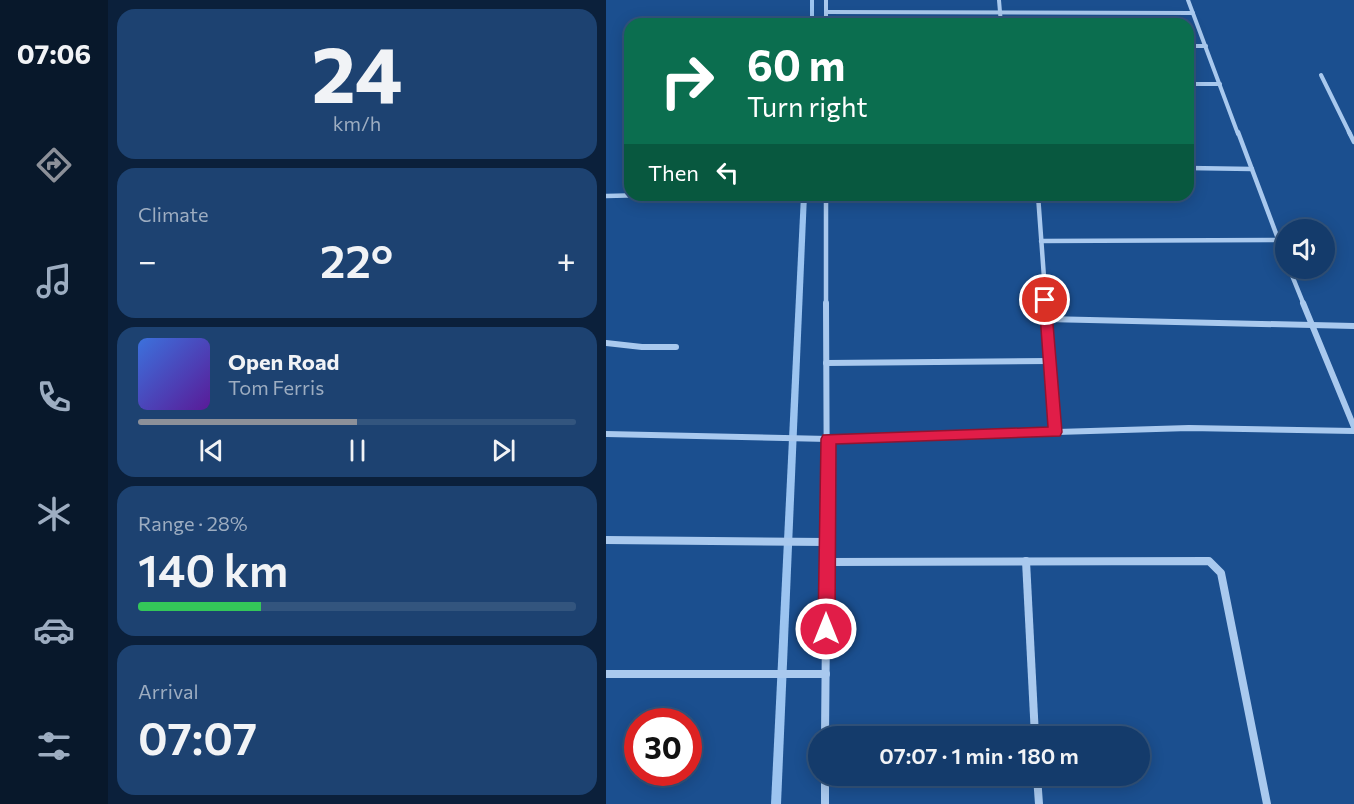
<!DOCTYPE html>
<meta charset="utf-8">
<style>
:root{--surface:#143b6b;--page:#1d4271;--text:#f1f3f6;--muted:#9dadc1;--line:#33557e;--accent:#8c9099}
body{margin:0;font-family:Commissioner,sans-serif;background:var(--page);color:var(--text);height:100vh;display:flex;flex-direction:column;font-size:22px;white-space:nowrap}
*{box-sizing:border-box;margin:0}
p{font-size:20px;color:var(--muted)}
.icon{flex:none;width:33px;height:33px;fill:none;stroke:currentColor;stroke-width:2;stroke-linecap:round;stroke-linejoin:round}
.map{position:relative;flex:1;overflow:hidden}
.panel{display:flex;flex-direction:column;gap:9px;padding:9px;background:#0b203b;width:498px}
.panel>*{flex:none}
.top-card{position:absolute;left:18px;top:18px;width:570px;height:183px;border-radius:18px;box-shadow:0 3px 15px #0003,0 0 0 2px var(--line);background:#0b6e4f;color:#fff;overflow:hidden}
.fabs{position:absolute;left:669px;top:219px;display:grid;gap:12px}
.fabs a{display:grid;place-items:center;width:60px;height:60px;border-radius:50%;background:var(--surface);box-shadow:0 3px 15px #0003,0 0 0 2px var(--line);font-size:30px}
.speed{position:absolute;left:18px;top:708px;display:flex;gap:12px;font-size:30px;font-weight:700;text-align:center}
.speed>*{display:grid;place-content:center;width:78px;height:78px;border-radius:50%;background:var(--surface);box-shadow:0 3px 15px #0003,0 0 0 2px var(--line);line-height:1}
.speed .limit{border:9px solid #d22;background:#fff;color:#111}
.pin{position:absolute;display:grid;place-items:center;width:51px;height:51px;color:#fff;margin:-26px;border:3px solid #fff;border-radius:50%;box-shadow:0 2px 6px #0007}
.me{position:absolute;width:66px;margin:-33px;rotate:0deg;stroke-linejoin:round;filter:drop-shadow(0 0 4px #0008)}
.turn{display:flex;align-items:center;gap:21px;height:126px;padding:0 24px;font-size:27px}
.turn .icon{width:78px;height:78px;stroke-width:2.5}
.turn b{display:block;font-size:42px;line-height:51px}
.then{display:flex;align-items:center;height:57px;padding:0 24px;background:#0003;gap:12px;font-size:22px}
.big{font-size:45px;font-weight:600;line-height:1.1}
.panel .tile{flex:1;display:flex;flex-direction:column;justify-content:center;gap:9px;min-width:0;padding:0 21px;border-radius:18px;background:var(--page)}
.panel .dial{align-items:center;gap:0}
.dial b{font-size:78px;line-height:1}
.song{display:flex;align-items:center;gap:18px}
.cover{width:72px;height:72px;border-radius:9px;background:linear-gradient(135deg,hsl(220 70% 55%),hsl(270 70% 35%))}
.played{height:6px;border-radius:3px;background:linear-gradient(90deg,var(--accent) 50%,var(--line) 50%)}
.keys{display:flex;justify-content:space-around;direction:ltr}
.heat{display:flex;justify-content:space-between;align-items:center;font-size:33px;direction:ltr}
.charge{height:9px;border-radius:4px;background:linear-gradient(90deg,#34c759 28%,var(--line) 0)}
.trip{position:absolute;left:202px;top:726px;width:342px;height:60px;border-radius:30px;background:var(--surface);box-shadow:0 3px 15px #0003,0 0 0 2px var(--line);font-weight:600;line-height:60px;text-align:center}
main{display:flex;flex:1;min-height:0}
.menu{display:flex;flex-direction:column;width:108px;justify-content:space-around;align-items:center;background:#08182b;color:var(--muted)}
.menu .icon{width:42px;height:42px}
.menu .active{color:var(--accent)}
.menu b{font-size:27px;color:var(--text)}
.map>svg:first-child{display:block}
</style>
<main>
<nav class="menu">
<b>07:06</b>
<svg class="icon active" aria-label="directions" viewBox="0 0 24 24"><path d="M12 3l9 9-9 9-9-9zM9 14v-3h6M13 9l2 2-2 2"/></svg>
<svg class="icon" aria-label="music" viewBox="0 0 24 24"><path d="M9 18V5l10-2v13"/><circle cx="6" cy="18" r="3"/><circle cx="16" cy="16" r="3"/></svg>
<svg class="icon" aria-label="phone" viewBox="0 0 24 24"><path d="M5 4h4l2 5-3 2q2 4 5 5l2-3 5 2v4C11 20 4 13 5 4z"/></svg>
<svg class="icon" aria-label="climate" viewBox="0 0 24 24"><path d="M12 3v18M4 7l16 10M4 17L20 7"/></svg>
<svg class="icon" aria-label="car" viewBox="0 0 24 24"><path d="M5 17H2v-5l4-1 3-4h7l3 4 3 1v5h-3M9 17h6M6 11h13"/><circle cx="7" cy="17" r="2"/><circle cx="17" cy="17" r="2"/></svg>
<svg class="icon" aria-label="filters" viewBox="0 0 24 24"><path d="M4 7h16M4 17h16"/><circle cx="9" cy="7" r="2"/><circle cx="15" cy="17" r="2"/></svg>
</nav>
<section class="panel">
<div class="tile dial"><b>24</b><p>km/h</p></div>
<div class="tile"><p>Climate</p>
<div class="heat"><a>−</a><b class="big">22°</b><a>+</a></div>
</div>
<div class="tile">
<div class="song"><i class="cover"></i><div><b>Open Road</b><p>Tom Ferris</p></div></div>
<div class="played"></div>
<div class="keys"><svg class="icon" aria-label="previous" viewBox="0 0 24 24"><path d="M18 5L8 12l10 7zM5 5v14"/></svg><svg class="icon" aria-label="pause" viewBox="0 0 24 24"><path d="M8 5v14M16 5v14"/></svg><svg class="icon" aria-label="next" viewBox="0 0 24 24"><path d="M6 5l10 7-10 7zM19 5v14"/></svg></div>
</div>
<div class="tile"><p>Range · 28%</p><b class="big">140 km</b><div class="charge"></div></div>
<div class="tile"><p>Arrival</p><b class="big">07:07</b></div>
</section>
<div class="map">
<svg width="748" height="804" viewBox="0 0 748 804">
<rect width="100%" height="100%" fill="#1b4f8f"/>
<g fill="none" stroke-linecap="round" stroke-linejoin="round">
<!-- stream -->
<g fill="#9cc4f0" fill-rule="evenodd">
<rect x="204" y="0" width="4" height="24"/>
<polygon points="195,195 201,195 175,804 165,804"/>
</g>
<!-- minor-far3 -->
<g stroke="#a9c9ee" stroke-width="4">
<polyline points="220,0 220,24"/>
<polyline points="393,0 395,24"/>
<polyline points="582,0 632,134"/>
<polyline points="220,12 587,13"/>
<polyline points="582,46 600,46"/>
<polyline points="715,75 744,134"/>
<polyline points="582,84 614,84"/>
</g>
<!-- minor-far2 -->
<g stroke="#a9c9ee" stroke-width="4.5">
<polyline points="632,132 680,260"/>
<polyline points="743,132 748,142"/>
<polyline points="582,168 646,169"/>
<polyline points="220,195 220,305"/>
<polyline points="432,195 440,305"/>
<polyline points="0,196 41,195"/>
<polyline points="435,241 671,240"/>
<polyline points="683,268 698,305"/>
</g>
<!-- minor-far1 -->
<g stroke="#a9c9ee" stroke-width="6">
<polyline points="220,303 221,524"/>
<polyline points="440,303 449,432"/>
<polyline points="697,303 748,427"/>
<polyline points="440,319 748,326"/>
<polyline points="0,343 36,347 70,347"/>
<polyline points="220,363 443,361"/>
<polyline points="0,434 222,439 583,428 748,431"/>
</g>
<!-- minor -->
<g stroke="#a9c9ee" stroke-width="8">
<polyline points="0,540 221,542"/>
<polyline points="420,561 429,736"/>
<polyline points="221,562 603,561 615,573 661,804"/>
<polyline points="0,674 220,674"/>
<polyline points="219,736 221,522"/>
<polyline points="219,776 219,804"/>
<polyline points="431,776 433,804"/>
</g>
</g>
<!-- route -->
<polygon fill="#e11d48" stroke="#92132f" stroke-width="1.5" points="439,296 445,300 456,432 454,436 230,444 229,629 226,635 220,637 214,635 212,629 215,439 217,435 442,427 433,300"/>
</svg>
<div class="fabs">
<a><svg class="icon" aria-label="sound" viewBox="0 0 24 24"><path d="M4 9h4l5-4v14l-5-4H4zM17 9q2 3 0 6"/></svg></a>
</div>
<div class="speed"><div class="limit">30</div></div>
<div class="pin" style="left:439px;top:300px;background:#d93025"><svg class="icon" aria-label="arrive" viewBox="0 0 24 24"><path d="M6 21V4h12l-3 4 3 4H6"/></svg></div>
<svg class="me" style="left:220px;top:629px" viewBox="-20 -20 40 40"><circle r="17" fill="#e11d48" stroke="#fff" stroke-width="3"/><path d="M0-11L8 9 0 5-8 9z" fill="#fff"/></svg>
<div class="trip">07:07 · 1 min · 180 m</div>
<div class="top-card">
<div class="turn"><svg class="icon" aria-label="right" viewBox="0 0 24 24"><path d="M7 20v-9h11M14 6l5 5-5 5"/></svg><div><b>60 m</b>Turn right</div></div>
<div class="then">Then<svg class="icon" aria-label="left" viewBox="0 0 24 24"><path d="M17 20v-9H6M10 6l-5 5 5 5"/></svg></div>
</div>
</div>
</main>
